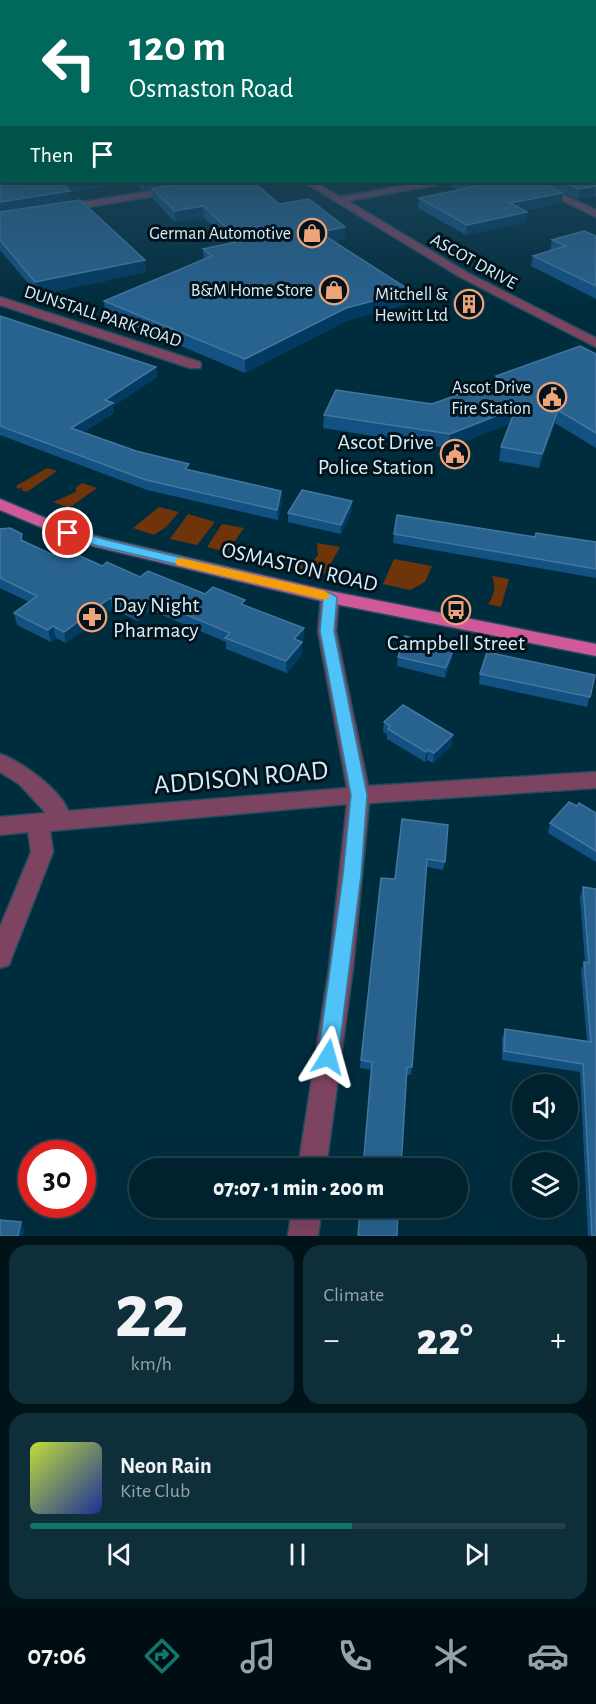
<!DOCTYPE html>
<meta charset="utf-8">
<style>
:root{--surface:#00222e;--page:#0e2f3a;--text:#f1f3f6;--muted:#95a4aa;--line:#223f4a;--accent:#0f766e}
body{margin:0;font-family:"Alegreya Sans",sans-serif;background:var(--page);color:var(--text);height:100vh;display:flex;flex-direction:column;font-size:22px;white-space:nowrap}
*{box-sizing:border-box;margin:0}
p{font-size:20px;color:var(--muted)}
.icon{flex:none;width:33px;height:33px;fill:none;stroke:currentColor;stroke-width:2;stroke-linecap:round;stroke-linejoin:round}
.map{position:relative;height:1236px;overflow:hidden}
.side{display:flex;flex-direction:column;gap:9px;padding:9px;background:#001319;flex:1}
.side>*{flex:none}
.banner{position:absolute;left:0px;top:0px;width:597px;height:183px;box-shadow:0 6px 24px #0002,0 0 0 2px var(--line);background:#00695c;color:#fff;overflow:hidden}
.controls{position:absolute;left:512px;top:1074px;display:grid;gap:12px}
.controls a{display:grid;place-items:center;width:66px;height:66px;border-radius:50%;background:var(--surface);box-shadow:0 6px 24px #0002,0 0 0 2px var(--line);font-size:30px}
.speed{position:absolute;left:18px;top:1140px;display:flex;gap:12px;font-size:30px;font-weight:700;text-align:center}
.speed>*{display:grid;place-content:center;width:78px;height:78px;border-radius:50%;background:var(--surface);box-shadow:0 6px 24px #0002,0 0 0 2px var(--line);line-height:1}
.speed .limit{border:9px solid #d22;background:#fff;color:#111}
.pin{position:absolute;display:grid;place-items:center;width:51px;height:51px;color:#fff;margin:-26px;border:3px solid #fff;border-radius:50%;box-shadow:0 2px 6px #0007}
.me{position:absolute;width:66px;margin:-33px;rotate:8deg;stroke-linejoin:round;filter:drop-shadow(0 0 4px #0008)}
.turn{display:flex;align-items:center;gap:21px;height:126px;padding:0 30px;font-size:27px}
.turn .icon{width:78px;height:78px;stroke-width:2.5}
.turn b{display:block;font-size:42px;line-height:51px}
.then{display:flex;align-items:center;height:57px;padding:0 30px;background:#0003;gap:12px;font-size:22px}
.big{font-size:45px;font-weight:800;line-height:1.1}
.side .widget{flex:1;display:flex;flex-direction:column;justify-content:center;gap:9px;min-width:0;padding:0 21px;border-radius:18px;background:var(--page)}
.side .dial{align-items:center;gap:0}
.dial b{font-size:78px;line-height:1}
.song{display:flex;align-items:center;gap:18px}
.cover{width:72px;height:72px;border-radius:9px;background:linear-gradient(135deg,hsl(70 70% 55%),hsl(230 70% 35%))}
.played{height:6px;border-radius:3px;background:linear-gradient(90deg,var(--accent) 60%,var(--line) 60%)}
.keys{display:flex;justify-content:space-around;direction:ltr}
.heat{display:flex;justify-content:space-between;align-items:center;font-size:33px;direction:ltr}
.side .tiles{flex:1;display:grid;gap:9px;grid-template-columns:1fr 1fr}
.widget:last-child{grid-column:span 2}
.trip{position:absolute;left:129px;top:1158px;width:339px;height:60px;border-radius:30px;background:var(--surface);box-shadow:0 6px 24px #0002,0 0 0 2px var(--line);font-weight:800;line-height:60px;text-align:center}
.menu{display:flex;height:96px;justify-content:space-around;align-items:center;background:#000e12;color:var(--muted)}
.menu .icon{width:42px;height:42px}
.menu .current{color:var(--accent)}
.menu b{font-size:27px;color:var(--text)}
.map>svg:first-child{display:block}
</style>
<div class="map">
<svg width="596" height="1236" viewBox="0 0 596 1236">
<rect width="100%" height="100%" fill="#002d3e"/>
<!-- green -->
<g fill="#6f340a">
<polygon points="47,468 57,471 27,492 21,490 23,487 18,489 16,486"/>
<polygon points="82,483 97,488 69,508 53,502 76,492 76,487"/>
<polygon points="159,507 179,512 166,527 154,535 133,528"/>
<polygon points="188,514 215,522 197,545 170,539"/>
<polygon points="222,524 244,528 227,552 207,547"/>
<polygon points="317,543 340,547 325,574 294,567 296,563 311,563 318,555"/>
<polygon points="394,559 432,566 425,582 410,590 383,584"/>
<path d="M492 576 509 579 501 607 488 604C495 595 496 586 492 576Z"/>
</g>
<g fill="none" stroke-linecap="round" stroke-linejoin="round">
<!-- minor casing -->
<g stroke="#224c5c" stroke-width="3">
<g id="minor">
<polygon points="304,182 315,182 340,197 423,182 440,182 436,185 348,201 468,273 596,338 596,347 460,277"/>
<polygon points="524,182 535,182 596,210 596,217"/>
<polygon points="175,187 178,188 178,192 64,211 59,208 64,205"/>
<polygon points="0,297 200,362 201,365 200,368 190,368 0,305"/>
<path d="M330 591 336 593 339 597 336 631 368 786 596 772V788L369 803 353 968 326 1168H298L329 968 347 804 50 831 53 852 12 957 9 965 0 968V927L31 852 28 832 0 835V817L46 813 19 784 0 772V754C21 761 61 790 68 811L347 788 318 631 321 597 324 593Z"/>
<polygon points="292,1208 322,1208 318,1236 288,1236"/>
</g>
</g>
<!-- major casing -->
<g stroke="#224c5c" stroke-width="3">
<polygon id="major" points="0,499 74,530 103,538 330,591 596,644 596,656 330,603 93,546 62,536 0,510"/>
</g>
<!-- minor -->
<use href="#minor" fill="#7d4461" fill-rule="evenodd"/>
<!-- major -->
<use href="#major" fill="#d05a99" fill-rule="evenodd"/>
</g>
<!-- wall -->
<g fill="#135182">
<polygon points="596,130 596,197 594,196 578,199 560,191 562,203 524,211 526,222 466,235 418,208 419,198 459,190 442,183 441,182 596,182"/>
<polygon points="0,147 2,182 253,182 279,204 345,239 334,241 411,291 410,303 346,321 245,373 105,314 104,301 204,259 203,249 231,243 204,218 175,222 153,199 152,189 144,191 136,182 70,192 72,201 146,272 38,295 0,250"/>
<polygon points="596,236 596,299 531,266 533,256 550,250 552,240"/>
<polygon points="0,316 156,367 157,377 113,406 114,413 83,432 190,470 281,491 282,502 278,520 147,490 0,435"/>
<polygon points="596,354 596,448 555,423 539,468 499,461 501,447 510,423 448,448 323,428 324,415 432,404 495,382 496,376"/>
<polygon points="352,510 341,534 288,522 288,513"/>
<polygon points="0,529 53,555 102,566 140,577 205,594 246,606 304,628 304,639 302,642 302,654 287,673 226,649 226,642 150,610 138,621 112,609 66,643 56,638 51,642 17,625 14,613 29,602 0,588"/>
<polygon points="394,534 596,542 596,578 393,543"/>
<polygon points="398,657 452,658 445,678 397,666"/>
<polygon points="480,674 595,675 587,707 479,684"/>
<polygon points="384,722 452,745 433,763 427,760 425,762 387,739 387,734 383,732"/>
<polygon points="577,806 596,813 596,862 548,833 550,823"/>
<polygon points="402,819 445,862 443,870 427,867 411,1075 360,1068 381,878 395,879"/>
<polygon points="583,887 596,889 596,1236 588,1236 580,1072 502,1060 502,1038 505,1029 587,1042 581,971 584,962 585,962 580,897"/>
</g>
<!-- shaded-wall -->
<g fill="#023b61">
<polygon points="61,182 136,182 70,192 72,202 0,213 0,202"/>
<polygon points="144,182 204,182 144,191"/>
<polygon points="595,186 594,196 578,199 580,189"/>
<polygon points="563,193 562,203 509,214 510,203"/>
<polygon points="203,206 204,218 175,222 175,211"/>
<polygon points="527,212 526,222 466,235 467,225"/>
<polygon points="345,227 345,239 319,243 319,232"/>
<polygon points="145,260 146,272 38,295 35,282"/>
<polygon points="411,291 410,303 346,321 245,373 245,359 346,308"/>
<polygon points="156,367 157,377 113,406 114,413 73,438 71,428 105,400"/>
<polygon points="516,408 514,422 448,448 450,434"/>
<polygon points="558,410 555,423 539,468 542,454"/>
<polygon points="281,491 282,502 278,520 277,510"/>
<polygon points="352,501 352,510 341,534 341,525"/>
<polygon points="110,598 112,609 66,643 64,632"/>
<polygon points="149,599 150,610 138,621 136,610"/>
<polygon points="53,626 56,638 51,642 48,630"/>
<polygon points="304,628 304,639 294,651 294,639"/>
<polygon points="302,642 302,654 287,673 286,661"/>
<polygon points="454,648 452,658 445,678 446,668"/>
<polygon points="453,735 452,745 433,763 434,753"/>
<polygon points="428,750 427,760 425,762 426,752"/>
<polygon points="21,1222 25,1230 23,1236 18,1236"/>
</g>
<!-- building -->
<g fill="#28628f" stroke="#43779f" stroke-width="1.5">
<polygon points="596,130 596,186 580,189 562,182 596,182"/>
<polygon points="0,147 2,147 2,182 65,182 61,182 70,191 0,202"/>
<polygon points="198,182 253,182 279,204 309,199 345,227 319,232 411,291 346,308 245,359 104,301 212,256 203,249 241,241 203,206 175,211 152,188"/>
<polygon points="465,182 541,182 563,193 510,203 527,212 467,225 419,198 477,186"/>
<polygon points="80,200 145,260 35,282 0,240 0,212"/>
<polygon points="584,231 596,236 596,286 533,256 566,246 552,240"/>
<polygon points="0,316 156,367 105,400 113,403 71,428 136,451 189,464 185,469 281,491 277,510 146,480 0,426"/>
<polygon points="580,346 596,354 596,433 558,410 542,454 501,447 516,408 450,434 324,415 336,390 432,404 502,379 496,376"/>
<polygon points="302,490 352,501 341,525 288,513"/>
<polygon points="397,515 535,537 536,533 596,542 596,569 394,534"/>
<polygon points="10,528 22,534 21,540 53,555 63,548 102,566 107,562 140,577 148,571 205,594 213,587 245,600 241,604 304,628 294,639 302,642 286,661 225,638 230,633 149,599 136,610 110,598 64,632 53,626 48,630 14,613 37,596 0,578 0,529"/>
<polygon points="405,636 454,648 446,668 398,657"/>
<polygon points="487,652 595,675 590,697 480,674"/>
<polygon points="403,705 453,735 434,753 428,750 426,752 388,729 390,726 384,722"/>
<polygon points="569,802 577,806 579,803 596,813 596,851 550,823"/>
<polygon points="402,819 448,825 445,862 427,859 412,1067 407,1067 401,1168 363,1168 372,1062 361,1060 381,878 395,879"/>
<polygon points="583,887 596,889 596,1236 592,1236 583,1064 504,1051 505,1029 591,1042 584,962 589,963"/>
<polygon points="360,1208 398,1208 397,1236 358,1236"/>
<polygon points="0,1220 21,1222 18,1236 0,1236"/>
</g>
<!-- sky -->
<linearGradient id="sky" x2="0" y2="1"><stop stop-color="#001922"/><stop offset="0.43" stop-color="#264c63"/><stop offset="1" stop-color="#264c63" stop-opacity="0"/></linearGradient>
<rect width="596" height="303" fill="url(#sky)"/>
<!-- route -->
<polygon fill="#4fc3f7" stroke="#337fa1" stroke-width="1.5" points="68,529 103,539 330,593 337,597 334,631 367,795 361,875 338,1057 335,1064 328,1067 321,1064 318,1057 343,875 351,795 320,631 323,599 95,545 64,535 62,533"/>
<!-- slow -->
<polygon fill="#f59e0b" points="181,558 325,591 331,596 325,600 177,565 175,562 177,559"/>
<!-- icons -->
<defs>
<g id="shop-ring" transform="scale(1.5)"><circle r="9.5" fill="#03131b" stroke="#efa378" stroke-width="1.5"/><path d="M-5-2.5h2.3a2.7 3.5 0 0 1 5.4 0H5L5.5 6h-11ZM-1.5-2.5h3a1.5 2.3 0 0 0-3 0Z" fill="#efa378"/></g>
<g id="building-ring" transform="scale(1.5)"><circle r="9.5" fill="#03131b" stroke="#efa378" stroke-width="1.5"/><path d="M-4-6H4V6H1V3H-1V6H-4ZM-2.5-4.3h1.7v1.8h-1.7ZM.8-4.3h1.7v1.8H.8ZM-2.5-1h1.7V.8h-1.7ZM.8-1h1.7V.8H.8Z" fill="#efa378"/></g>
<g id="civic-ring" transform="scale(1.5)"><circle r="9.5" fill="#03131b" stroke="#efa378" stroke-width="1.5"/><path d="M-.6-6.5H3V-4.5H.6V-3L4-1V1h2V6H-6V1h2V-1L-.6-3ZM-1.2 2.5V6h2.4V2.5Z" fill="#efa378"/></g>
<g id="bus-ring" transform="scale(1.5)"><circle r="9.5" fill="#03131b" stroke="#efa378" stroke-width="1.5"/><path d="M-5-6H5V4H4V6H2V4H-2V6H-4V4H-5ZM-3.5-4V0h7V-4ZM-3.5 1.2v1.5H-2V1.2ZM2 1.2v1.5H3.5V1.2Z" fill="#efa378"/></g>
<g id="pharmacy-ring" transform="scale(1.5)"><circle r="9.5" fill="#03131b" stroke="#efa378" stroke-width="1.5"/><path d="M-2-6h4v4h4v4h-4v4h-4v-4h-4v-4h4Z" fill="#efa378"/></g>
</defs>
<g fill-rule="evenodd">
<use href="#shop-ring" x="312" y="233"/>
<use href="#shop-ring" x="334" y="290"/>
<use href="#building-ring" x="469" y="304"/>
<use href="#civic-ring" x="552" y="397"/>
<use href="#civic-ring" x="455" y="454"/>
<use href="#bus-ring" x="456" y="610"/>
<use href="#pharmacy-ring" x="92" y="617"/>
</g>
<g text-anchor="middle" stroke-width="6" stroke-linejoin="round" paint-order="stroke">
<!-- far-poi labels -->
<g font-size="18" fill="#d7edf8" stroke="#03131b" text-anchor="end">
<text x="291" y="239">German Automotive</text>
<text x="313" y="296">B&amp;M Home Store</text>
<text x="448" y="300">Mitchell &amp;<tspan x="448" dy="21">Hewitt Ltd</tspan></text>
<text x="531" y="393">Ascot Drive<tspan x="531" dy="21">Fire Station</tspan></text>
</g>
<!-- far-street labels -->
<g font-size="18" fill="#d7edf8" stroke="#03131b">
<text transform="translate(474 261) rotate(29)" y="6">ASCOT DRIVE</text>
<text transform="translate(103 316) rotate(18)" y="6">DUNSTALL PARK ROAD</text>
</g>
<!-- poi labels -->
<g font-size="22" fill="#d7edf8" stroke="#03131b" text-anchor="end">
<text x="434" y="449">Ascot Drive<tspan x="434" dy="25">Police Station</tspan></text>
<text x="113" y="612" text-anchor="start">Day Night<tspan x="113" dy="25">Pharmacy</tspan></text>
<text x="456" y="650" text-anchor="middle">Campbell Street</text>
</g>
<!-- street labels -->
<g font-size="22" fill="#d7edf8" stroke="#03131b">
<text transform="translate(300 566) rotate(13)" y="8">OSMASTON ROAD</text>
</g>
<!-- near-street labels -->
<g font-size="27" fill="#d7edf8" stroke="#03131b">
<text transform="translate(241 777) rotate(-5)" y="9">ADDISON ROAD</text>
</g>
</g>
</svg>
<div class="controls">
<a><svg class="icon" aria-label="sound" viewBox="0 0 24 24"><path d="M4 9h4l5-4v14l-5-4H4zM17 9q2 3 0 6"/></svg></a>
<a><svg class="icon" aria-label="layers" viewBox="0 0 24 24"><path d="M12 4l9 5-9 5-9-5zM3 14l9 5 9-5"/></svg></a>
</div>
<div class="speed"><div class="limit">30</div></div>
<div class="pin" style="left:68px;top:533px;background:#d93025"><svg class="icon" aria-label="arrive" viewBox="0 0 24 24"><path d="M6 21V4h12l-3 4 3 4H6"/></svg></div>
<svg class="me" style="left:328px;top:1057px" viewBox="-20 -20 40 40"><path d="M0-17L14 15 0 8-14 15z" fill="#4fc3f7" stroke="#fff" stroke-width="4"/></svg>
<div class="trip">07:07 · 1 min · 200 m</div>
<div class="banner">
<div class="turn"><svg class="icon" aria-label="left" viewBox="0 0 24 24"><path d="M17 20v-9H6M10 6l-5 5 5 5"/></svg><div><b>120 m</b>Osmaston Road</div></div>
<div class="then">Then<svg class="icon" aria-label="arrive" viewBox="0 0 24 24"><path d="M6 21V4h12l-3 4 3 4H6"/></svg></div>
</div>
</div>
<section class="side">
<div class="tiles">
<div class="widget dial"><b>22</b><p>km/h</p></div>
<div class="widget"><p>Climate</p>
<div class="heat"><a>−</a><b class="big">22°</b><a>+</a></div>
</div>
<div class="widget">
<div class="song"><i class="cover"></i><div><b>Neon Rain</b><p>Kite Club</p></div></div>
<div class="played"></div>
<div class="keys"><svg class="icon" aria-label="previous" viewBox="0 0 24 24"><path d="M18 5L8 12l10 7zM5 5v14"/></svg><svg class="icon" aria-label="pause" viewBox="0 0 24 24"><path d="M8 5v14M16 5v14"/></svg><svg class="icon" aria-label="next" viewBox="0 0 24 24"><path d="M6 5l10 7-10 7zM19 5v14"/></svg></div>
</div>
</div>
</section>
<nav class="menu">
<b>07:06</b>
<svg class="icon current" aria-label="directions" viewBox="0 0 24 24"><path d="M12 3l9 9-9 9-9-9zM9 14v-3h6M13 9l2 2-2 2"/></svg>
<svg class="icon" aria-label="music" viewBox="0 0 24 24"><path d="M9 18V5l10-2v13"/><circle cx="6" cy="18" r="3"/><circle cx="16" cy="16" r="3"/></svg>
<svg class="icon" aria-label="phone" viewBox="0 0 24 24"><path d="M5 4h4l2 5-3 2q2 4 5 5l2-3 5 2v4C11 20 4 13 5 4z"/></svg>
<svg class="icon" aria-label="climate" viewBox="0 0 24 24"><path d="M12 3v18M4 7l16 10M4 17L20 7"/></svg>
<svg class="icon" aria-label="car" viewBox="0 0 24 24"><path d="M5 17H2v-5l4-1 3-4h7l3 4 3 1v5h-3M9 17h6M6 11h13"/><circle cx="7" cy="17" r="2"/><circle cx="17" cy="17" r="2"/></svg>
</nav>
